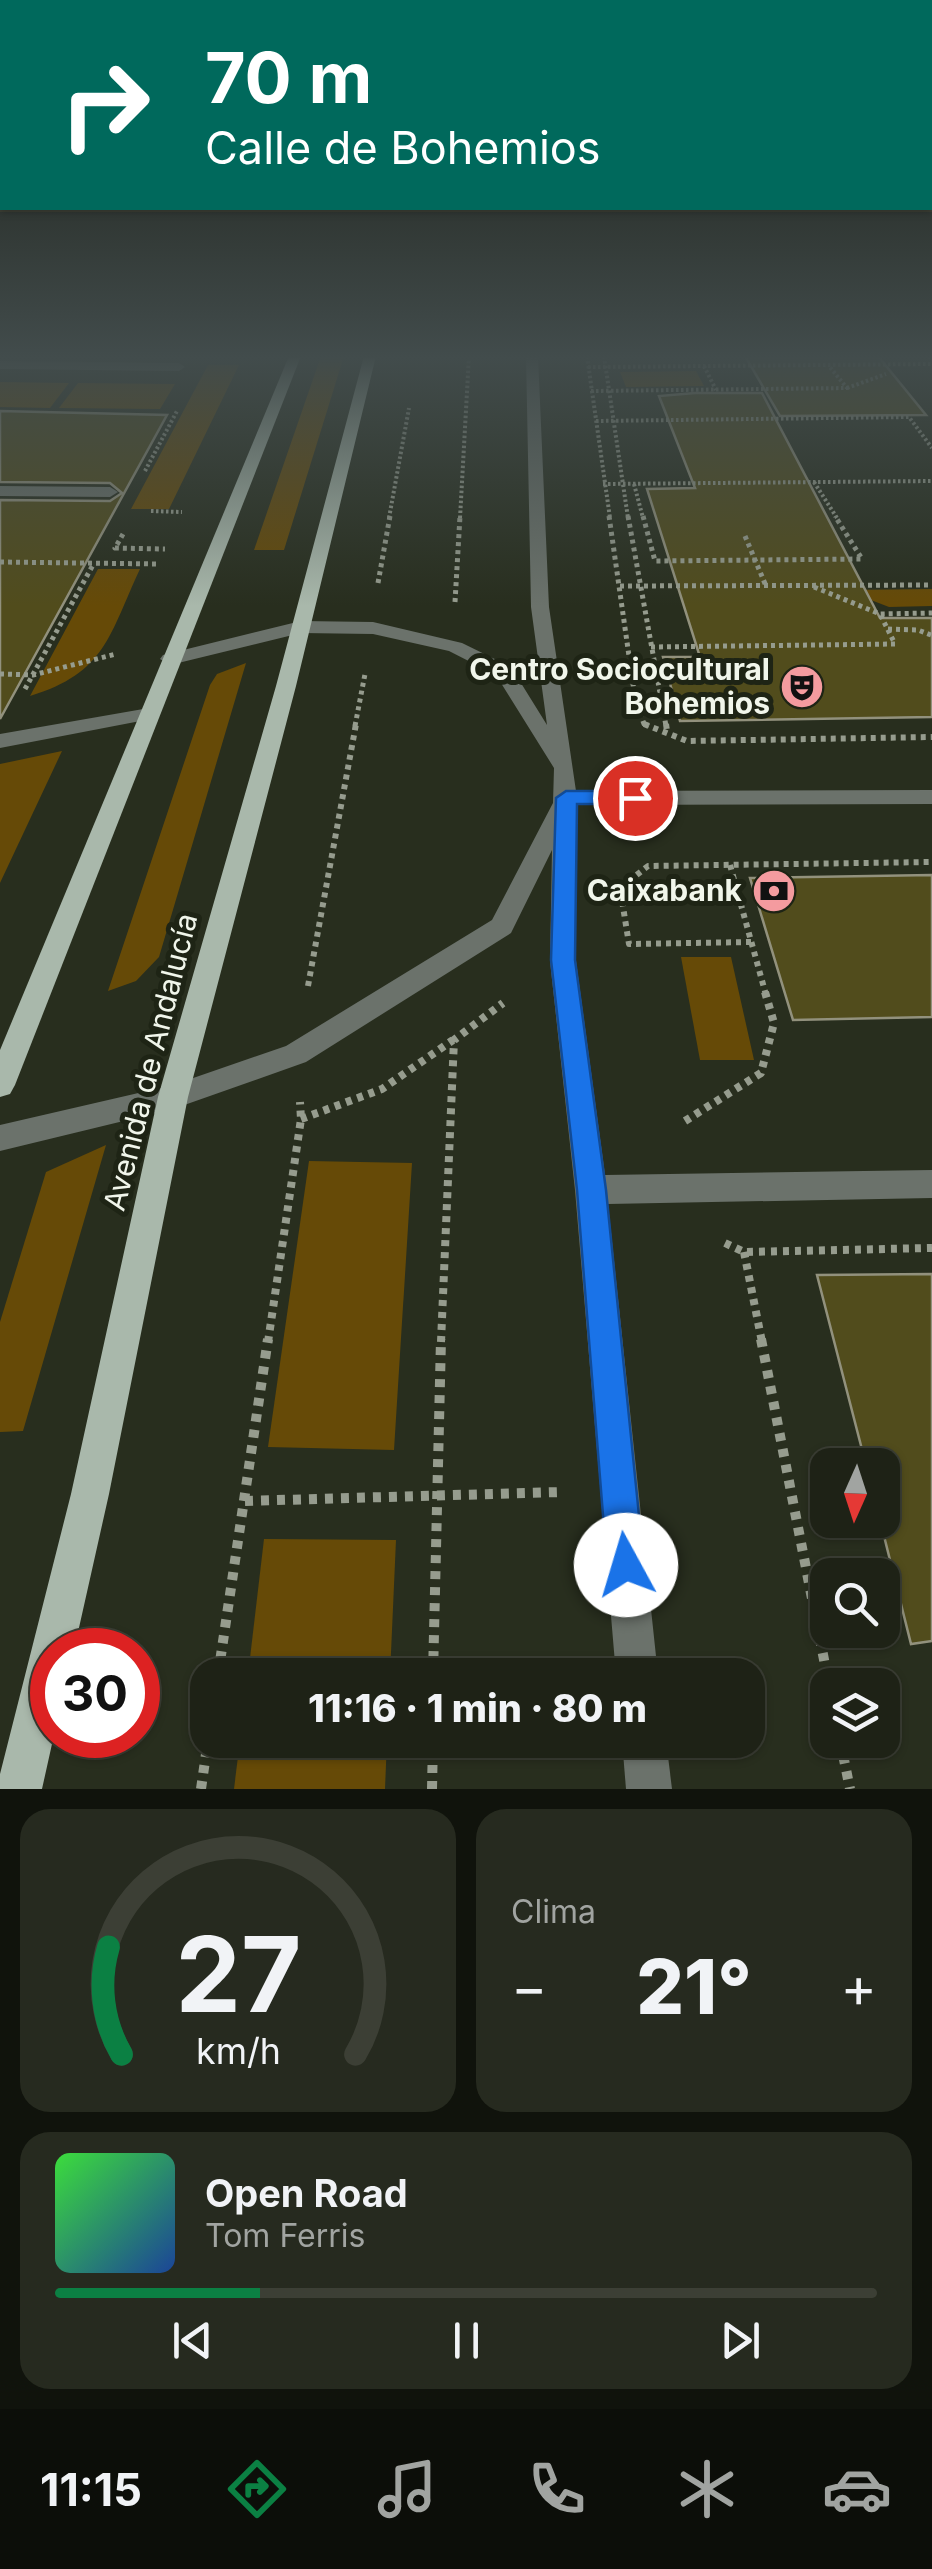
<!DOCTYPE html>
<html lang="es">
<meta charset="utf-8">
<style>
:root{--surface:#1e2216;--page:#262a1f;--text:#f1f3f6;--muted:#a1a4a1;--line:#3c3f35;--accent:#0b8043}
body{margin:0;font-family:Inter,sans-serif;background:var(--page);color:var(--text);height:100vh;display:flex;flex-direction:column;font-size:38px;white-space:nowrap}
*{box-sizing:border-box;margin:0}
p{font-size:32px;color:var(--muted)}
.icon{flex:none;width:55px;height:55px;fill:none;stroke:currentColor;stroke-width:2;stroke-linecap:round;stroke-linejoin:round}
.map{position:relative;height:1789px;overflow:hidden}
.panel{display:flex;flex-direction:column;gap:20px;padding:20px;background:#10130c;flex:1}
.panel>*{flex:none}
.hud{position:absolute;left:0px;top:0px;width:932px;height:210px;box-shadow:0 2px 8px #0004,0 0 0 2px var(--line);background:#00695c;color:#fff;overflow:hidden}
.needle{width:65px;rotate:183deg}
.fabs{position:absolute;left:810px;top:1448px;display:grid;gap:20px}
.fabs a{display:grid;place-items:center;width:90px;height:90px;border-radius:20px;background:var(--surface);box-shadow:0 2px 8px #0004,0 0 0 2px var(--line);font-size:50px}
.speed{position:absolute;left:30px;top:1628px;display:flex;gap:20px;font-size:50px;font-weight:700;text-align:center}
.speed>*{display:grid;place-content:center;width:130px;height:130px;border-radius:50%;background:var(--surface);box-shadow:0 2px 8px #0004,0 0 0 2px var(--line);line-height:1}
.speed .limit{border:15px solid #d22;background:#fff;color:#111}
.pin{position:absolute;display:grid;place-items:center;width:85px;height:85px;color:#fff;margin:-42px;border:5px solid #fff;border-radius:50%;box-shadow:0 2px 10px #0007}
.me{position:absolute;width:110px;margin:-55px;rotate:354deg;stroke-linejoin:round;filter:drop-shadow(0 0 8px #0008)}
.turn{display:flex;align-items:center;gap:35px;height:210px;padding:0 40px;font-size:45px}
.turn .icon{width:130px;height:130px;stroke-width:2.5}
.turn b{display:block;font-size:70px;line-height:85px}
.big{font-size:75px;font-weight:800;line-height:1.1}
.panel .card{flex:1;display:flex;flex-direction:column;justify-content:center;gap:15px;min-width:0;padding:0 35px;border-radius:30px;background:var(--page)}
.panel .dial{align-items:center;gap:0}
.dial svg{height:260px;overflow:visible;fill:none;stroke:var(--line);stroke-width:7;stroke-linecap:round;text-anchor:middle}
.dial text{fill:var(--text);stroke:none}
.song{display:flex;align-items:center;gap:30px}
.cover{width:120px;height:120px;border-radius:15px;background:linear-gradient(135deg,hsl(120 70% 55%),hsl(220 70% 35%))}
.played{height:10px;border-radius:5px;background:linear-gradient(90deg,var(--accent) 25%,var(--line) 25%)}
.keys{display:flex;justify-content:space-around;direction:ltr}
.heat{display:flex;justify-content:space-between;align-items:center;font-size:55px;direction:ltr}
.panel .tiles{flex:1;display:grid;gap:20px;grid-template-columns:1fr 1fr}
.card:last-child{grid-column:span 2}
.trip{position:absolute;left:190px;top:1658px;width:575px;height:100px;border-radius:30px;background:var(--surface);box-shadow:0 2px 8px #0004,0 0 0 2px var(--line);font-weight:800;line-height:100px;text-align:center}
.tabs{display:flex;height:160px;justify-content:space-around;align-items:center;background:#0c0e09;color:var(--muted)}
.tabs .icon{width:70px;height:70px}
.tabs .selected{color:var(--accent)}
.tabs b{font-size:45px;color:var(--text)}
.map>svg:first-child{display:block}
</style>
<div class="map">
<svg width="932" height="1789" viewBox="0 0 932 1789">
<rect width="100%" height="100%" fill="#282e1e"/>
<!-- green -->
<g fill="#664a07">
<polygon points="321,356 344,356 284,550 254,550"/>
<polygon points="208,365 239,365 169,509 131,509"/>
<polygon points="696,371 704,386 626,387 620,372"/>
<polygon points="0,382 69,383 50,408 0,407"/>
<polygon points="78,383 175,384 160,409 59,408"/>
<path d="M98 569H140C109 635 106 673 30 696Z"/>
<polygon points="932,589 932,606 889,607 845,590"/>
<polygon points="246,663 159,957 136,981 108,991 210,685 217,674"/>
<polygon points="62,751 0,883 0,764"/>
<polygon points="681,957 731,957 754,1060 700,1060"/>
<polygon points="106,1145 23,1431 0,1432 0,1322 46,1172"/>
<polygon points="309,1161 412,1163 394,1450 268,1447"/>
<polygon points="264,1539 396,1540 390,1675 248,1675"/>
<polygon points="240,1740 387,1740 385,1789 234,1789"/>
</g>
<!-- building -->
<g fill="#514c1c" stroke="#92917d" stroke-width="2.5">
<polygon points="745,356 878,356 926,415 780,416"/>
<polygon points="695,393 762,393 880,618 932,618 932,717 680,721 663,657 700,657 647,489 695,488 659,396"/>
<polygon points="0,411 167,415 0,719 0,500 110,501 122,493 110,483 0,482"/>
<polygon points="932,875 932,1017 793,1020 750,878"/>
<polygon points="932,1274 932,1641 911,1644 880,1520 882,1465 866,1465 817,1275"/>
</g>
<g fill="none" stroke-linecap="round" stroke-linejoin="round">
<!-- path-far4 -->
<g stroke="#969c8e" stroke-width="4" stroke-dasharray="2.5 2.5" stroke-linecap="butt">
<polyline points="587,356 610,518"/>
<polyline points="604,356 628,518"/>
<polyline points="929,356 932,359"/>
<polyline points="704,366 716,390"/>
<polyline points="588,367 932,364"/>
<polyline points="847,388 886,374"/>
<polyline points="591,391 847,388 829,366"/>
<polyline points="596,421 909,417 932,448"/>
<polyline points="145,471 177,411"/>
<polyline points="814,482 837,518"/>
<polyline points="603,484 932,481"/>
<polyline points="634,484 643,518"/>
<polyline points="151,511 182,512"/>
<polyline points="389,518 409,408"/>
<polyline points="460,518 469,356"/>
</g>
<!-- path-far3 -->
<g stroke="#969c8e" stroke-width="5" stroke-dasharray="4 4" stroke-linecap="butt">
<polyline points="609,516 635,698 644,724 649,726"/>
<polyline points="628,516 666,726"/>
<polyline points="643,516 655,561 862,559 835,516"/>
<polyline points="123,534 115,548 165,549"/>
<polyline points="745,536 766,586"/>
<polyline points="0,562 158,564"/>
<polyline points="378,583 390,516"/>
<polyline points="620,586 932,585"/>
<polyline points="814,587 880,614 932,613"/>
<polyline points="455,602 460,516"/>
<polyline points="888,629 918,630 931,635"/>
<polyline points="651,647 895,644 880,614"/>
<polyline points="0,674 33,675 116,654"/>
<polyline points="25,689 94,563"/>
<polyline points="355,726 365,674"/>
</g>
<!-- path-far2 -->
<g stroke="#969c8e" stroke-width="6" stroke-dasharray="5 5" stroke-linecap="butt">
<polyline points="644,724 687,741 932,737"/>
<polyline points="666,724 667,731"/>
<polyline points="730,865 766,995"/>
<polyline points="751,942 629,944 620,888 648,866 932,862"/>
<polyline points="308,986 356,724"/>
</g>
<!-- path-far1 -->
<g stroke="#969c8e" stroke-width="8" stroke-dasharray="6 6" stroke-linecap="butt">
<polyline points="301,1119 382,1089 453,1040"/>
<polyline points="685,1121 761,1073 774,1023 765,992"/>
<polyline points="725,1243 744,1252 932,1248"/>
<polyline points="744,1252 762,1342"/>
<polyline points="268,1342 301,1119 300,1102"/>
<polyline points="441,1342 454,1040 503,1003"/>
</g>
<!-- path -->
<g stroke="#969c8e" stroke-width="10" stroke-dasharray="8 8" stroke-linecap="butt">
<polyline points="761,1339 829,1685"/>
<polyline points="245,1501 562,1492"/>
<polyline points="218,1675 268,1339"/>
<polyline points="433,1675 441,1339"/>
<polyline points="840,1740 850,1789"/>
<polyline points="201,1789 208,1740"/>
<polyline points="432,1789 433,1740"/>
</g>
<!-- service -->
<g fill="#6b726b" fill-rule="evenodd">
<polygon points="0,361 179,363 185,367 179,371 0,369"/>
<polygon points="0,486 110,487 118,492 110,497 0,496"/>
</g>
<!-- minor -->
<g fill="#6b726b" fill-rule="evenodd">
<polygon points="526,356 538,356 549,607 576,791 932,790 932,804 576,805 576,961 605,1175 932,1170 932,1198 608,1204 658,1675 616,1675 575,1190 550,961 552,850 511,933 306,1062 173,1109 0,1151 0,1125 173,1085 286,1046 492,920 553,803 554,768 496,675 449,651 373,634 301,633 170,665 160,659 163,655 301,621 373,622 462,643 511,667 547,725 531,607"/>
<polygon points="149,708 159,714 156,718 0,748 0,734"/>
<polygon points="622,1740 666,1740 672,1789 626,1789"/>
</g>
<!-- primary -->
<g fill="#a9b8ab" fill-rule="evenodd">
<polygon points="289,356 301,356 15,1085 10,1094 0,1097 0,1050"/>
<polygon points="364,356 376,356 296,686 188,1097 109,1494 74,1650 52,1650 54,1735 42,1789 0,1789 0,1774 71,1494 158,1097 276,686"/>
</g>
</g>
<!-- sky -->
<linearGradient id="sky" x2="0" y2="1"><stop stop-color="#161910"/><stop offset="0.59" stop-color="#424c4c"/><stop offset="1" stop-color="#424c4c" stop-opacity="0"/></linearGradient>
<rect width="932" height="606" fill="url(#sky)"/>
<!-- route -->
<polygon fill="#1a73e8" stroke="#114b97" stroke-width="2.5" points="566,791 635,791 645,798 635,804 577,804 575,960 606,1190 644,1565 639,1578 626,1583 613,1578 607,1565 577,1190 551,960 556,798"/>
<!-- icons -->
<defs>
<g id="theatre-disc" transform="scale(2.25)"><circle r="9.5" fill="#f49b9f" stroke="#1e2415"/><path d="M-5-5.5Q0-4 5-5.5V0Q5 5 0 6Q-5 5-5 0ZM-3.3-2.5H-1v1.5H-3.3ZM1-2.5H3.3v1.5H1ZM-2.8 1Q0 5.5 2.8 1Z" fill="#111"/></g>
<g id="bank-disc" transform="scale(2.25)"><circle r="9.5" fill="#f49b9f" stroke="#1e2415"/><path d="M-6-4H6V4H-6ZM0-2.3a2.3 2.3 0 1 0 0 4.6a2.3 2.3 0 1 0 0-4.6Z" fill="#111"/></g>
</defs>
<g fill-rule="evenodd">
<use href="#theatre-disc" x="802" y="687"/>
<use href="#bank-disc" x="774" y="891"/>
</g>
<g text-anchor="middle" stroke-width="10" stroke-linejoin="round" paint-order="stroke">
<!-- poi labels -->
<g font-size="30" font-weight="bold" fill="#f1f6eb" stroke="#1e2415" text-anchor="end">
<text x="770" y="680">Centro Sociocultural<tspan x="770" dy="34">Bohemios</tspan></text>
<text x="742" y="901">Caixabank</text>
</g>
<!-- street labels -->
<g font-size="30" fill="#f1f6eb" stroke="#1e2415">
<text transform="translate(151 1062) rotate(-76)" y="10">Avenida de Andalucía</text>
</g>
</g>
</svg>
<div class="fabs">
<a><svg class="needle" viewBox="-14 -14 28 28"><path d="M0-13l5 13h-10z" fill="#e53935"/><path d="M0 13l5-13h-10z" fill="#a1a4a1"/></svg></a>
<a><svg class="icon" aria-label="search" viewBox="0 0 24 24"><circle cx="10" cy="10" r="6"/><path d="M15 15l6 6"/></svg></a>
<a><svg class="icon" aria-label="layers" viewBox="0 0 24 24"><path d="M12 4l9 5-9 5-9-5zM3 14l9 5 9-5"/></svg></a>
</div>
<div class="speed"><div class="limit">30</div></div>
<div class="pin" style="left:635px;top:798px;background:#d93025"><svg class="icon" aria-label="arrive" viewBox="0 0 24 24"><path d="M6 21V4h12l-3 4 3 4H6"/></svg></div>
<svg class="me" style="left:626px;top:1565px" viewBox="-20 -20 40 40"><circle r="19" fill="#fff"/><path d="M0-13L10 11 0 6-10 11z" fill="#1a73e8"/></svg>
<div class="trip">11:16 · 1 min · 80 m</div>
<div class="hud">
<div class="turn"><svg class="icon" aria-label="right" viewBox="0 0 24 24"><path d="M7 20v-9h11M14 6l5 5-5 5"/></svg><div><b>70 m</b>Calle de Bohemios</div></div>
</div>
</div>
<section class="panel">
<div class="tiles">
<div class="card dial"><svg viewBox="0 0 100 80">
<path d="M14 69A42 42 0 1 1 86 69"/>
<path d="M14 69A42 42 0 0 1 10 36" stroke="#0b8043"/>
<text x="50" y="56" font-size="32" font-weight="700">27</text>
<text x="50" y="72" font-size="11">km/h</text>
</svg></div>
<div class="card"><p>Clima</p>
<div class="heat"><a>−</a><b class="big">21°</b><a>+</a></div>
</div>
<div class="card">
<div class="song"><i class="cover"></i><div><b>Open Road</b><p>Tom Ferris</p></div></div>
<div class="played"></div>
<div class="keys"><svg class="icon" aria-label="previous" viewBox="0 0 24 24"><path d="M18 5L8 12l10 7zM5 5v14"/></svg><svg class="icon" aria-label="pause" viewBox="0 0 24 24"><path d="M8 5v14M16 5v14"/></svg><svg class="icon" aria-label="next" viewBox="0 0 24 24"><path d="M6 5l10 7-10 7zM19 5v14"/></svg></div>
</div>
</div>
</section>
<nav class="tabs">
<b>11:15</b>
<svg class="icon selected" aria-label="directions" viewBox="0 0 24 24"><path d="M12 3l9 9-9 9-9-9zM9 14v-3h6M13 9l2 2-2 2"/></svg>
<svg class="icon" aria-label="music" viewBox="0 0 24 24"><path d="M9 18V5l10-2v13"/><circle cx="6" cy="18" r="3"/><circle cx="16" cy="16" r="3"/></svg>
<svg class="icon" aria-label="phone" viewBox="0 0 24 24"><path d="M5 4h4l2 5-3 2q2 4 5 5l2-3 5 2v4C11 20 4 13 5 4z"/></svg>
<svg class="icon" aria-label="climate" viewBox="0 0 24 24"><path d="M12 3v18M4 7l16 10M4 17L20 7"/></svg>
<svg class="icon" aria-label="car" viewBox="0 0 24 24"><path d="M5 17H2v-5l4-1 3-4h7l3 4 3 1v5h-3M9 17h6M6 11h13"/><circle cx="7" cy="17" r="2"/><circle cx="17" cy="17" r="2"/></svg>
</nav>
